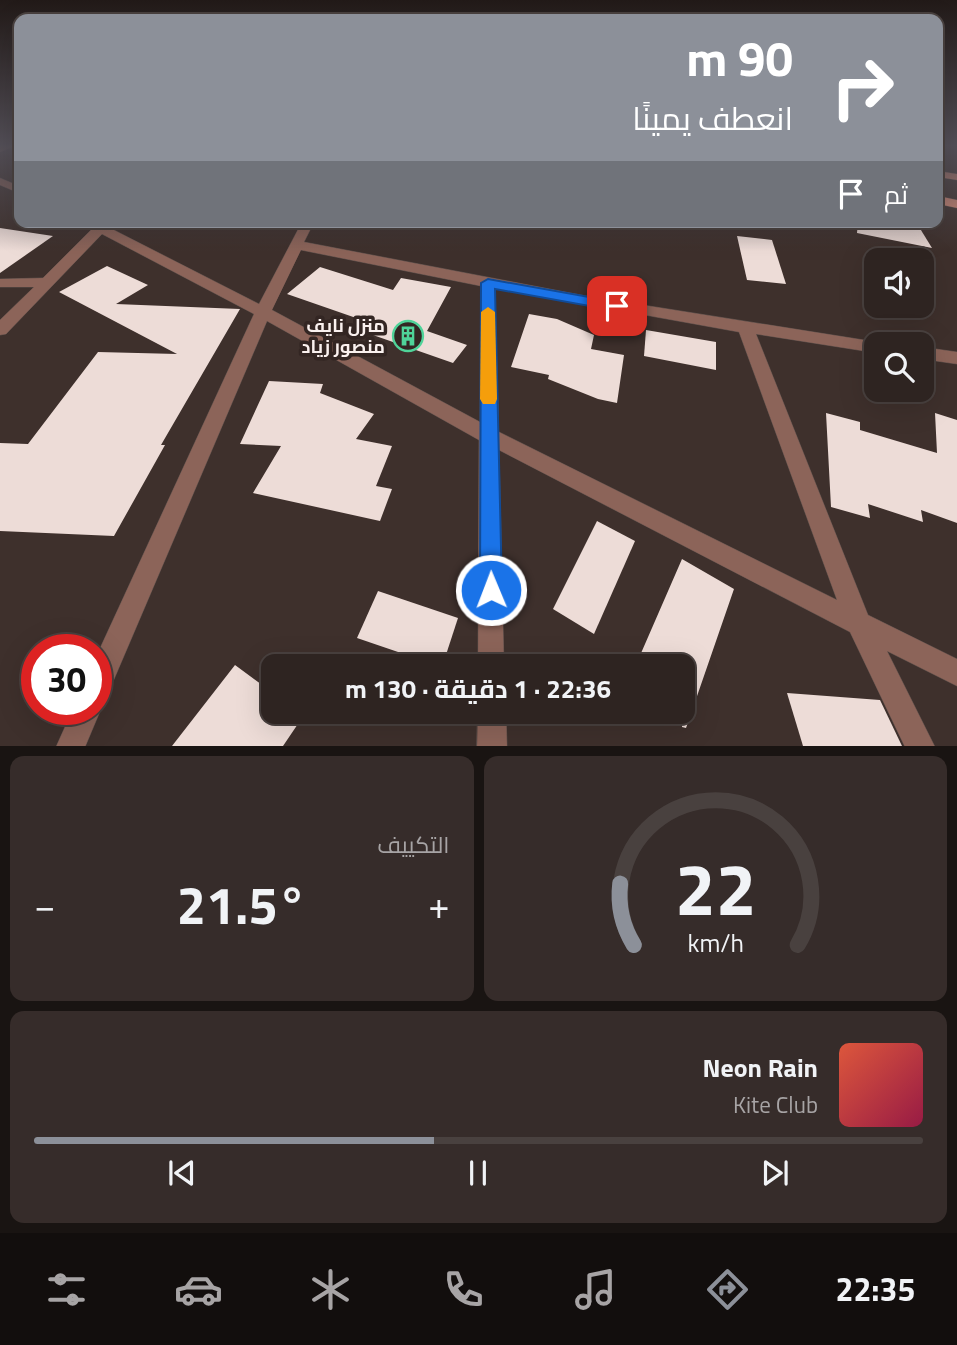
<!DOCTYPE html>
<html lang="ar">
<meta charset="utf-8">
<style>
:root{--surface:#2e2421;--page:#362c2a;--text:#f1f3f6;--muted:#a7a4a5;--line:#49413f;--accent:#8c9099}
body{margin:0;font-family:"Titillium Web",Cairo,sans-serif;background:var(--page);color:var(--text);direction:rtl;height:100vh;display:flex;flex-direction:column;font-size:26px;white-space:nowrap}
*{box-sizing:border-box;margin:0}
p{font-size:23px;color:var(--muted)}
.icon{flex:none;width:38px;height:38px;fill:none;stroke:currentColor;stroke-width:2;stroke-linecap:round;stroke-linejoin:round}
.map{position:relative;height:746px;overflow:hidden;direction:ltr}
.details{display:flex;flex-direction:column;gap:10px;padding:10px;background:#191412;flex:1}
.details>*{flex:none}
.top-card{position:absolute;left:14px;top:14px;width:929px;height:214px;border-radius:14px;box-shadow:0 7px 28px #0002,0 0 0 2px var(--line);direction:rtl;background:#8c9099;color:#fff;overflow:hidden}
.tools{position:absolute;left:864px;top:248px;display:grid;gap:14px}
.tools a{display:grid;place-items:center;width:70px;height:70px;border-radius:14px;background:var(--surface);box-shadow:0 7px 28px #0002,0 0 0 2px var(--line);font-size:35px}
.speed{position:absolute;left:21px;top:634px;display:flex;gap:14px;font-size:35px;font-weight:700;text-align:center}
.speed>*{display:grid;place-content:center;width:91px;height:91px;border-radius:50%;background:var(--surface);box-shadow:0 7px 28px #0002,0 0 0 2px var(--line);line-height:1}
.speed .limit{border:10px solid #d22;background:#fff;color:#111}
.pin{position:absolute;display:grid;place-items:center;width:60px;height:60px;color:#fff;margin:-30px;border-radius:14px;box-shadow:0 4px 10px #0006}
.me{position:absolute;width:77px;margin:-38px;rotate:359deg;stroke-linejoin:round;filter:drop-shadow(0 0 5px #0008)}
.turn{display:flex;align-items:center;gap:24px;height:147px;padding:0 35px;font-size:32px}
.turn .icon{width:91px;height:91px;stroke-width:2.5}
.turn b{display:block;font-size:49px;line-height:60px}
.then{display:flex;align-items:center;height:66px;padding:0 35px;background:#0003;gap:14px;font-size:26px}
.big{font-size:52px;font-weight:700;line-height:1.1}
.details .widget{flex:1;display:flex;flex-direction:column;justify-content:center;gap:10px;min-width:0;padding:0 24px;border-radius:14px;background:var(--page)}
.details .dial{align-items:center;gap:0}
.dial svg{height:182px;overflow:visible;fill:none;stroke:var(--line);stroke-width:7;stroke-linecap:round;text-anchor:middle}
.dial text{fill:var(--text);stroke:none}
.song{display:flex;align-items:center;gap:21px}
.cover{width:84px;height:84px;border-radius:10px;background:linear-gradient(135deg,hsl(10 70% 55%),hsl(340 70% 35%))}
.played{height:7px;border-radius:4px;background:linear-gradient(90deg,var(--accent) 45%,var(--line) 45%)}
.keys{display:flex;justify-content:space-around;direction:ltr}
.heat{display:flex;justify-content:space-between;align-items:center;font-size:38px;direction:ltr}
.details .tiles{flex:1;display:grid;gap:10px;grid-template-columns:1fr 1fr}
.widget:last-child{grid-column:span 2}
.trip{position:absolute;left:261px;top:654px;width:434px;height:70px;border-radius:14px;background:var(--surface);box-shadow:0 7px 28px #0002,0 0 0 2px var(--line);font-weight:700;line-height:70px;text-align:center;direction:rtl}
.tab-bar{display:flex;height:112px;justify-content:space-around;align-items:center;background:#120e0d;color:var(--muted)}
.tab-bar .icon{width:49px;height:49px}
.tab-bar .selected{color:var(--accent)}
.tab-bar b{font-size:32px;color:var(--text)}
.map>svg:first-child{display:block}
</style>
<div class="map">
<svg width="957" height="747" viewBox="0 0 957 747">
<rect width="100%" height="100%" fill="#3e302c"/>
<!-- building -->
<g fill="#eddcd7">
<polygon points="858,222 916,222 932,248 857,233"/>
<polygon points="0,228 53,236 0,273"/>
<polygon points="737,236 772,240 786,284 747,280"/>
<polygon points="107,266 148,285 116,304 240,309 161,445 165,445 114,536 0,531 0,443 28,444 98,352 177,354 59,292"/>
<polygon points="320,267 393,290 401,278 451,287 427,331 467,345 453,363 350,327 359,319 287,294"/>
<polygon points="529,314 557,319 594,335 591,349 624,355 617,403 598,399 548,379 549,375 511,367"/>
<polygon points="646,330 716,342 716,370 644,356"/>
<polygon points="269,381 323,384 320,393 374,414 356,439 392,446 376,486 392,489 380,521 253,493 281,446 240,444"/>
<polygon points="826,413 860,422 860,430 937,453 935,413 957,420 957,523 921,510 923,522 868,504 870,518 831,507"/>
<polygon points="597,521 635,541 594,634 553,609"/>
<polygon points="682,559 734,589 686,728 682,727 682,667 635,667"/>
<polygon points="378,591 458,618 442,667 357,638"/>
<polygon points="235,665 273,693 273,712 306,712 283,746 172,746"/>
<polygon points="787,693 880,700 902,746 803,746"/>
</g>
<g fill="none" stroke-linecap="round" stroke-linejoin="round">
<!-- minor casing -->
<g stroke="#5c4f4b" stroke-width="1">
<g id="minor">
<polygon points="0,146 14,146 0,152"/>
<polygon points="0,178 19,186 19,193 0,185"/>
<path d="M83 222H112L108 227 259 304 302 222H314L304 242 586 296 883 343 884 345H877V353L756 334 868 615 957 659V686L887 651 935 747H905L850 632 499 450 504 667H478L479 440 267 321 106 698 98 701 101 709 85 747H56L73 709H96V657L254 314 102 234 6 334 0 335V320L34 287H0V279L43 278 92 229ZM301 250 481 286 480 422 272 310ZM495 288 739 332 837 600 499 432Z"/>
<polygon points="922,347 957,352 957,364 922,359"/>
<polygon points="478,712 506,712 507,747 477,747"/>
</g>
</g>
<!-- primary casing -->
<g stroke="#5c4f4b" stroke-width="1">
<g id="primary">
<polygon points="938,171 957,174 957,180 938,177"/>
<polygon points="938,196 957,200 957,208 938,204"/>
</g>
</g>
<!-- minor -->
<use href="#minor" fill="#8c6459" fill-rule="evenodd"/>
<!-- primary -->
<use href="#primary" fill="#e2917b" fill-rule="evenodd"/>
</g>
<!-- sky -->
<linearGradient id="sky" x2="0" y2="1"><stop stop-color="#221a18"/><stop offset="0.58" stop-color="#524e56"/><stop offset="1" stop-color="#524e56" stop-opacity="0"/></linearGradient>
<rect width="957" height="251" fill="url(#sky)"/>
<!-- route -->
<polygon fill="#1a73e8" stroke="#114b97" stroke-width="2" points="488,279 617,302 624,306 617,311 495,289 502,590 499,598 491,601 483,598 480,590 481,283"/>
<!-- slow -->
<polygon fill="#f59e0b" points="488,307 495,312 497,399 495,404 483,404 480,399 481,312"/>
<!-- icons -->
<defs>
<g id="building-ring" transform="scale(1.575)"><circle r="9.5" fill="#332623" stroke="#4fd399" stroke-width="1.5"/><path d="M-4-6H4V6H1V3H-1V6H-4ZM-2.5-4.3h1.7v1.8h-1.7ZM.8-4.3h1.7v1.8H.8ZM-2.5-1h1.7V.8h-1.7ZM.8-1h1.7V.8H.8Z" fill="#4fd399"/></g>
</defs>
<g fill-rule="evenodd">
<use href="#building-ring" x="408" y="336"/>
</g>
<g text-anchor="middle" stroke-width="7" stroke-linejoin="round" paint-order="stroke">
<!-- poi labels -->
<g font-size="18" font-weight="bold" fill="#faf1ef" stroke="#332623" text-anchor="end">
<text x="385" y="332">منزل نايف<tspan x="385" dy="21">منصور زياد</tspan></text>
</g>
</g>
</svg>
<div class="tools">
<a><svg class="icon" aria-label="sound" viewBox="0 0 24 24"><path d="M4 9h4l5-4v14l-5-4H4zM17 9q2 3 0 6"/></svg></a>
<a><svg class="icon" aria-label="search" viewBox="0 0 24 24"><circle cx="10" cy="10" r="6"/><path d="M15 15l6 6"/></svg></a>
</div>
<div class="speed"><div class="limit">30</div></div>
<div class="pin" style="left:617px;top:306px;background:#d93025"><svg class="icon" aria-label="arrive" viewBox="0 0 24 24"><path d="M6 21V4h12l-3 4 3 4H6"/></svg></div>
<svg class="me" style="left:491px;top:590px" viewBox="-20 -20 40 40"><circle r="17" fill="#1a73e8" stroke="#fff" stroke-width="3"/><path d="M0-11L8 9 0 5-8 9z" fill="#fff"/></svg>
<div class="trip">22:36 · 1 دقيقة · 130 m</div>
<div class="top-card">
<div class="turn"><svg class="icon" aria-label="right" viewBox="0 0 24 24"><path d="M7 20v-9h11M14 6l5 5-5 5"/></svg><div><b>90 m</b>انعطف يمينًا</div></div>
<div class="then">ثم<svg class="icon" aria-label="arrive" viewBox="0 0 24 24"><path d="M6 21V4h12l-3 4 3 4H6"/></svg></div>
</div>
</div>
<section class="details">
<div class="tiles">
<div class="widget dial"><svg viewBox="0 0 100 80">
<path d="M14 69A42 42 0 1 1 86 69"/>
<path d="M14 69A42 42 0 0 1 8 42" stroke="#8c9099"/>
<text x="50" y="56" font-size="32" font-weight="700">22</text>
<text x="50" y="72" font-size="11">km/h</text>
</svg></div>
<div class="widget"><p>التكييف</p>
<div class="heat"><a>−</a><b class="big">21.5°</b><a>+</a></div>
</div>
<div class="widget">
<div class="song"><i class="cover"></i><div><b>Neon Rain</b><p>Kite Club</p></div></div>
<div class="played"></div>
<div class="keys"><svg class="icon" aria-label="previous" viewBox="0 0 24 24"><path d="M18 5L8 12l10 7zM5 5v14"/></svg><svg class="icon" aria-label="pause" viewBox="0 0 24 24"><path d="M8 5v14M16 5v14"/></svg><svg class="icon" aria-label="next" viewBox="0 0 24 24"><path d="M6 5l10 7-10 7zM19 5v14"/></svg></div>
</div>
</div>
</section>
<nav class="tab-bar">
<b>22:35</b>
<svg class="icon selected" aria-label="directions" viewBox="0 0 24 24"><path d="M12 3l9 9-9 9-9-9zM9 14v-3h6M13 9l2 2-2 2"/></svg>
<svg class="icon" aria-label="music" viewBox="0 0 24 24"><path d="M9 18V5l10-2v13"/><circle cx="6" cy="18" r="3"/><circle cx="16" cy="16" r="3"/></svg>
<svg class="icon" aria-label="phone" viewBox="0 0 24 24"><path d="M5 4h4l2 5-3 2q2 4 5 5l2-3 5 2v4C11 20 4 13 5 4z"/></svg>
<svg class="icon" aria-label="climate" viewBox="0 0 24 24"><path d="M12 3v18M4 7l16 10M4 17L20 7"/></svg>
<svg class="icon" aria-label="car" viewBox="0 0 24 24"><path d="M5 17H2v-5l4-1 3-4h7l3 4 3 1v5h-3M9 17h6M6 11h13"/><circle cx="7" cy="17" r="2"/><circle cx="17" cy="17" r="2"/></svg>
<svg class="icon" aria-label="filters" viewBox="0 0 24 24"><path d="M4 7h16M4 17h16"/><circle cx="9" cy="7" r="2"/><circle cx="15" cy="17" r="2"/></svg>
</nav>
